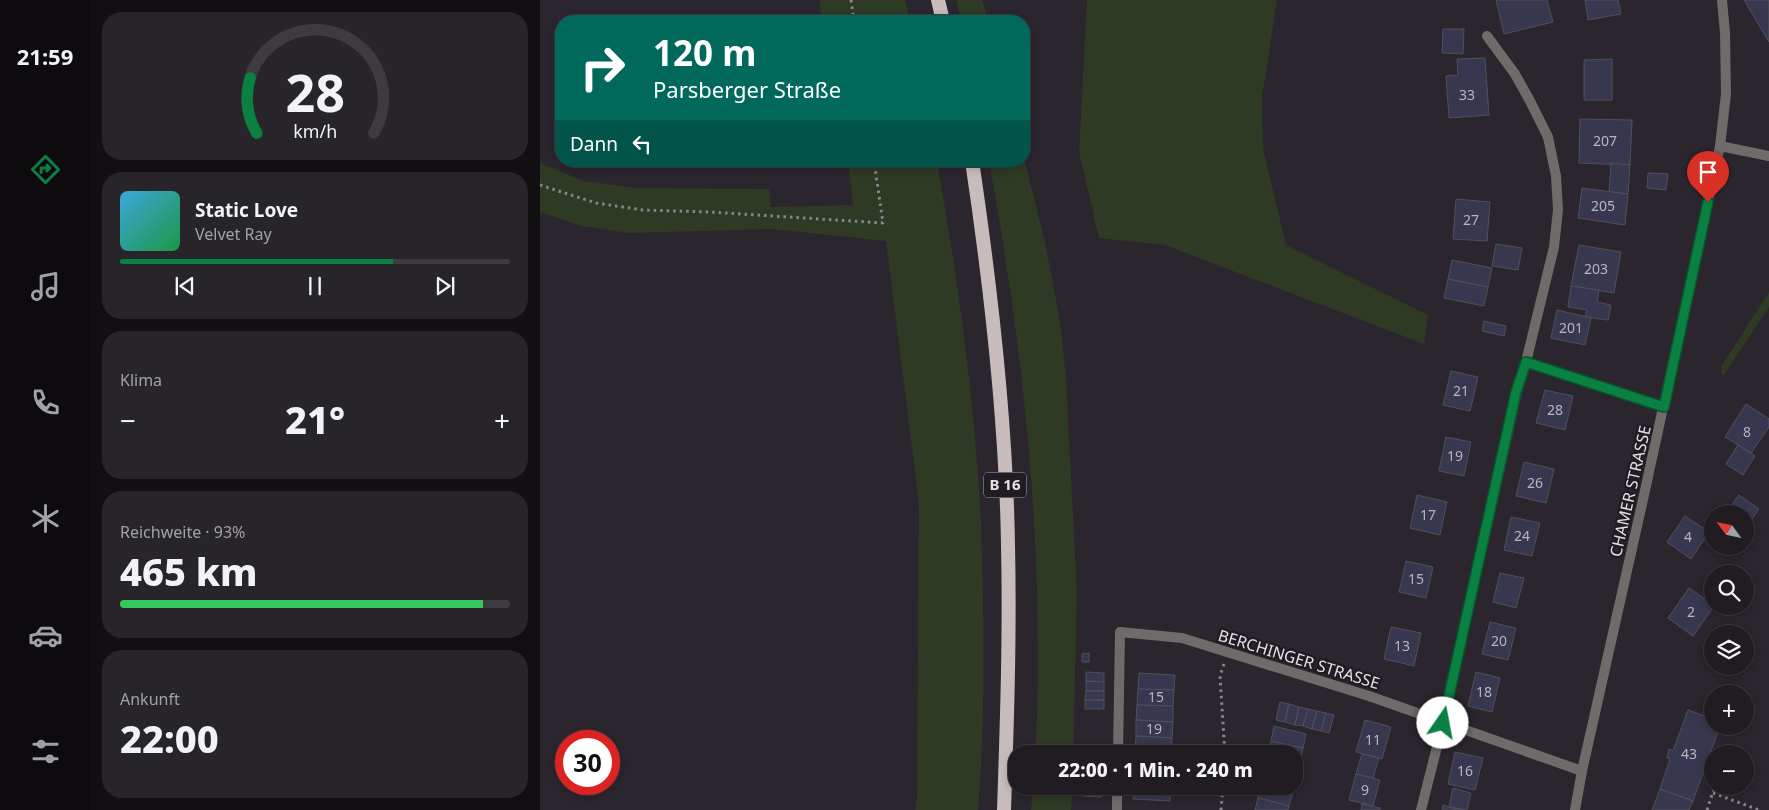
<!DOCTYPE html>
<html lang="de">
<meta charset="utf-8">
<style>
:root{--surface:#201c22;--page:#28252a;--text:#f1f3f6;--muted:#a2a1a5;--line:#3d3a40;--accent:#0b8043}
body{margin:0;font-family:"Noto Sans",sans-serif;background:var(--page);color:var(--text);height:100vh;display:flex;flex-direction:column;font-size:19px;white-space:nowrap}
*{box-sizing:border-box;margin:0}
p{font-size:16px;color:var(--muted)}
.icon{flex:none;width:28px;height:28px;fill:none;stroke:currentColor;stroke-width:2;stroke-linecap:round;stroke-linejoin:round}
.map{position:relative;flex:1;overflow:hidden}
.details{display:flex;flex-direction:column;gap:12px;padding:12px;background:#120f13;width:450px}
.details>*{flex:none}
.top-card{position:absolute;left:15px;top:15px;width:475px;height:152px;border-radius:20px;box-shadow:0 2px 8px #0003,0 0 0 1px var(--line);background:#00695c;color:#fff;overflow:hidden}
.needle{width:32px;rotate:303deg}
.tools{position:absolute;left:1164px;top:505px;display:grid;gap:10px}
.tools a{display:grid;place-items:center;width:50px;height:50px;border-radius:50%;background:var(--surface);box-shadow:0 2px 8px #0003,0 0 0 1px var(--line);font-size:25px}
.speed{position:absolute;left:15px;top:730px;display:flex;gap:10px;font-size:25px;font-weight:700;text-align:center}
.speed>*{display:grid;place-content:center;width:65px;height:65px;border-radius:50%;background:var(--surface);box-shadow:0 2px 8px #0003,0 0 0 1px var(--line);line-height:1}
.speed .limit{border:8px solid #d22;background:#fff;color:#111}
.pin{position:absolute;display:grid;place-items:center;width:42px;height:42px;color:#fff;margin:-51px -21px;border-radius:50% 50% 50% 0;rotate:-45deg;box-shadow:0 0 5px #0007}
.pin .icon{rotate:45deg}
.me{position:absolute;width:55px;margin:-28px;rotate:12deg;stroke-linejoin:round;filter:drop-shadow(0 0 4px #0008)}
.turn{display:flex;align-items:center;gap:18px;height:105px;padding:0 15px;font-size:22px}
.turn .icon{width:65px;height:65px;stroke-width:2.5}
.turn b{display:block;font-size:35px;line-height:42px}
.then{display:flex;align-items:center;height:48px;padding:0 15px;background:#0003;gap:10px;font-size:19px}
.big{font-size:38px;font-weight:800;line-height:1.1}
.details .widget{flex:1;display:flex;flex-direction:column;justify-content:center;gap:8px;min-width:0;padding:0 18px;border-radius:20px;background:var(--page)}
.details .dial{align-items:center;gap:0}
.dial svg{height:130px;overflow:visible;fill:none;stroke:var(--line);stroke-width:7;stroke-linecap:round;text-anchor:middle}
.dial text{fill:var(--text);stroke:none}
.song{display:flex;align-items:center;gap:15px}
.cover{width:60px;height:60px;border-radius:8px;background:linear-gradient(135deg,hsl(200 70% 55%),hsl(140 70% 35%))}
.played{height:5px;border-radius:2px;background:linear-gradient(90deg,var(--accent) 70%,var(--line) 70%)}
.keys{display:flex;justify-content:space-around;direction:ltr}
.heat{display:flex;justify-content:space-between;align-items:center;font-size:28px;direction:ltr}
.charge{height:8px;border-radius:4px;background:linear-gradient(90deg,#34c759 93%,var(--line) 0)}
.trip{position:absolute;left:468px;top:745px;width:295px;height:50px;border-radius:20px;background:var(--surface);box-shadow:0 2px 8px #0003,0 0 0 1px var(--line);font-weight:800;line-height:50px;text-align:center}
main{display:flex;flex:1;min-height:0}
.tabs{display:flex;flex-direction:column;width:90px;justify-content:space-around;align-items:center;background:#0d0b0e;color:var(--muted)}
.tabs .icon{width:35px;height:35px}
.tabs .active{color:var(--accent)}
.tabs b{font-size:22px;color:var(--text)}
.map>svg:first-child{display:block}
</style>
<main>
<nav class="tabs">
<b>21:59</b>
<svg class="icon active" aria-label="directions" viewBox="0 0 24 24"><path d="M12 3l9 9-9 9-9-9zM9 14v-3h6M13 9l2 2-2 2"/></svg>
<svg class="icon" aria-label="music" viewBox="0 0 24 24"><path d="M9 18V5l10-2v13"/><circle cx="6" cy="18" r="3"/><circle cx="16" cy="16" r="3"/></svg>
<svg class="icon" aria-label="phone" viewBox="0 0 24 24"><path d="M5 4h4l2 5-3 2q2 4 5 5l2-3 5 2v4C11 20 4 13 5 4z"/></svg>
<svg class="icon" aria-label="climate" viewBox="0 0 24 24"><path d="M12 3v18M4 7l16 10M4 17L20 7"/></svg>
<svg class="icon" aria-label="car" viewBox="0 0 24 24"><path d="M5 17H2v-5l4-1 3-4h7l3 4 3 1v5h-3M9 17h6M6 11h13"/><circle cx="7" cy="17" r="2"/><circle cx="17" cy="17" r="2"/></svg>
<svg class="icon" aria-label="filters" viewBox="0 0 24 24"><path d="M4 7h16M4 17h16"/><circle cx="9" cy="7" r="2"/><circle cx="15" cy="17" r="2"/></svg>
</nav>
<section class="details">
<div class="widget dial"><svg viewBox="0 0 100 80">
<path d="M14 69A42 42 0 1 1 86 69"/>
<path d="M14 69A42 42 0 0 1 10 35" stroke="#0b8043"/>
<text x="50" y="56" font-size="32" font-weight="700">28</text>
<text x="50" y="72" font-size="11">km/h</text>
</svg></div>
<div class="widget">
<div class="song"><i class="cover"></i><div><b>Static Love</b><p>Velvet Ray</p></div></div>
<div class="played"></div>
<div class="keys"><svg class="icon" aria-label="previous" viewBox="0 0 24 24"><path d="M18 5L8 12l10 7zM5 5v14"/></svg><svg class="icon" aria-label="pause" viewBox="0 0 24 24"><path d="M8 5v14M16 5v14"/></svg><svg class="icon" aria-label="next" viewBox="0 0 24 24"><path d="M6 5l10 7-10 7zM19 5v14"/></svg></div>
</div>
<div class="widget"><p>Klima</p>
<div class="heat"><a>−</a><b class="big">21°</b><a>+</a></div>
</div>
<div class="widget"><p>Reichweite · 93%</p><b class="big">465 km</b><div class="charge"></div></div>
<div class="widget"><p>Ankunft</p><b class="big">22:00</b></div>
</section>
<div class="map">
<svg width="1229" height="810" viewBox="0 0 1229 810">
<rect width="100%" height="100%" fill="#2b252d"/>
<!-- green -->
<g fill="#2e3a24">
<polygon points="280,0 365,0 370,21 281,21"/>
<polygon points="416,0 442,0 449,21 421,21"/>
<polygon points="547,0 737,0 722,98 723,148 746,245 888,315 884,344 625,245 559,238 539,152"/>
<path d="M484 158 506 247 520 321 526 379 537 593 533 754H495C499 700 498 645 497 591 493 446 475 303 449 161H484Z"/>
<path d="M308 161H397C417 274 433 389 440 503 442 535 442 567 443 598 444 669 444 739 438 810H375L377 796 379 503 346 241 232 229 89 233 41 226 0 212V163L44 181 96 188 229 189 231 207 313 205Z"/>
<polygon points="1229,292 1229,307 1184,375 1181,374 1181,367"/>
<polygon points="493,786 532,786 531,810 491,810"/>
</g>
<!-- building -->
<g fill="#37374f" stroke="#50505a">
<polygon points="956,0 1007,0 1013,22 964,34"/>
<polygon points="1045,0 1078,0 1081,14 1048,20"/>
<polygon points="1204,0 1229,0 1229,42"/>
<polygon points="903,29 924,29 923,54 902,53"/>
<polygon points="945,58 949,115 909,118 906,76 918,75 917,59"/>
<polygon points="1072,59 1072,100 1044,100 1044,60"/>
<polygon points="1040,119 1092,120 1090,165 1039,163"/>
<polygon points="1071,163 1090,165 1088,194 1069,193"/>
<polygon points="1108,173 1128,174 1126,190 1107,188"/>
<polygon points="1042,188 1088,194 1085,225 1038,218"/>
<polygon points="916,199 950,202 947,241 913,239"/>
<polygon points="956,244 982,248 978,270 952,266"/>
<polygon points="1039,245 1081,252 1074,293 1031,286"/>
<polygon points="912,260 952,268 948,287 908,279"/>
<polygon points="908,279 948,287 944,306 904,298"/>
<polygon points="1031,286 1059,290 1057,302 1071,305 1068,320 1045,317 1047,310 1028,307"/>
<polygon points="1017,310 1051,318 1045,345 1011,338"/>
<polygon points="944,321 966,326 964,336 942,331"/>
<polygon points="911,371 938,377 930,411 903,405"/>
<polygon points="1005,390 1033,396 1025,430 996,423"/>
<polygon points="1206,404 1229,419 1229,427 1211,453 1185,437"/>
<polygon points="906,437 931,442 924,476 899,471"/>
<polygon points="1198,445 1215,456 1203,475 1186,464"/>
<polygon points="984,462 1014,469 1006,503 976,496"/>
<polygon points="877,495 907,502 900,535 870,528"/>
<polygon points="1199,495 1219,509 1205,529 1205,514 1185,514"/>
<polygon points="1145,516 1169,532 1151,559 1127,542"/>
<polygon points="971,517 1000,523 992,556 964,550"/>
<polygon points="866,561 893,567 886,598 859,592"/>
<polygon points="960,573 984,578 976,608 953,602"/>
<polygon points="1149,588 1172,604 1174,606 1153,636 1128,618"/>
<polygon points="950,622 976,628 968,660 942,654"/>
<polygon points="851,627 881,633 874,666 844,659"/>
<polygon points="549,653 549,662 542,662 542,654"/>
<polygon points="546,672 564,673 564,682 546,681"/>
<polygon points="936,672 960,678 952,712 928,706"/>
<polygon points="599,673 635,675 634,690 598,689"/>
<polygon points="546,681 564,682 564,691 546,691"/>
<polygon points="598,689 634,690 633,706 597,705"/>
<polygon points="546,691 564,691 564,700 545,700"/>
<rect x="545" y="700" width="19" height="9"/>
<polygon points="740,702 749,704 745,722 736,720"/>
<polygon points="749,704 759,707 755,725 745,722"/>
<polygon points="597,705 633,706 633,722 596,720"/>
<polygon points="759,707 768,709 763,726 755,725"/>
<polygon points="768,709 777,711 772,729 763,726"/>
<polygon points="1148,710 1172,719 1172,726 1180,726 1153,801 1120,789 1130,759 1127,758 1129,749 1133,751"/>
<polygon points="777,711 786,713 781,731 772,729"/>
<polygon points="786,713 794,715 789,733 781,731"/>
<polygon points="596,720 633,722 632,738 596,736"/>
<polygon points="825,720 851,727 842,759 816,752"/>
<polygon points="734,726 766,734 763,748 731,741"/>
<polygon points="596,736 632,738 631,753 595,752"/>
<polygon points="731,741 763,748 760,762 754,761 754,754 728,754"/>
<polygon points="595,752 631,753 631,754 595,754"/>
<polygon points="915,752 943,758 935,790 908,784"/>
<polygon points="822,754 839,758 833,778 816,774"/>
<polygon points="754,761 760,762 756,777 754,776"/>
<polygon points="816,774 840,780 833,806 809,800"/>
<polygon points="754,776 756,777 753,791 731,786 754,786"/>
<polygon points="594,786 630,786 630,801 593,799"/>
<polygon points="720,786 731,786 753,791 749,806 718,798"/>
<polygon points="543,787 562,788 561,797 543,796"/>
<polygon points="913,788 931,793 927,810 909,807"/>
<polygon points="1120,789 1153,801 1149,810 1112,810"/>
<polygon points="718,798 749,806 748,810 715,810"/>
<polygon points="822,804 840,808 840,810 821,810"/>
<polygon points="903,805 909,807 923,810 902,810"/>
</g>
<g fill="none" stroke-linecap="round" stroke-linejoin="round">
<!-- path -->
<g stroke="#8a858c" stroke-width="3" stroke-dasharray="2.5 4" stroke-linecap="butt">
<polyline points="311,0 314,21"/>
<polyline points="0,185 56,203 103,210 170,212 343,223 334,161"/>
<polyline points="684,664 680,676 685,754"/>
<polyline points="1173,793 1219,810"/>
<polyline points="681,810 683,786"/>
<polyline points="1167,810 1175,786"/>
</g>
<!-- minor -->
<g stroke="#706b6b" stroke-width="10">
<polyline points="986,362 1124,407"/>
<polyline points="578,754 580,632 642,638 829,696 1042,771"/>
<polyline points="577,810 577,786"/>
<polyline points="881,810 903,723 977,392 986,362 1014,247 1018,210 1016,176 1008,137 990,101 975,74 947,36"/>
</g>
<!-- tertiary -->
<g stroke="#706b6b" stroke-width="10">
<polyline points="1180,146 1229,156"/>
<polyline points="1035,810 1042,771 1104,495 1180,146 1186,94 1185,33 1182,0"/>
</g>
<!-- trunk -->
<g stroke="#c8bbbb" stroke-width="14">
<polyline points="398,0 403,21"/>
<path d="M432 161C451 288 466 417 468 545 470 634 467 722 464 810"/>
</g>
</g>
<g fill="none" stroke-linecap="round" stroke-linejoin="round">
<!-- route casing -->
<g stroke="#07532c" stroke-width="12">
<polyline id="route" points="903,723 976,392 986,362 1124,407 1168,202"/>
</g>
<!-- route -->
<use href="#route" stroke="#0b8043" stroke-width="9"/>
</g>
<g text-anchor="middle" stroke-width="5" stroke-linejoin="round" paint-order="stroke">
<!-- number labels -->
<g font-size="14" fill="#b9b6c0">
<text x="927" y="100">33</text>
<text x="1065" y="146">207</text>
<text x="1063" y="211">205</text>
<text x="931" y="225">27</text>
<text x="1056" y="274">203</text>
<text x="1031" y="333">201</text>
<text x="921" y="396">21</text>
<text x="1015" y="415">28</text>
<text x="1207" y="437">8</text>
<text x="915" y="461">19</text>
<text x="995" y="488">26</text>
<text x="888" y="520">17</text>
<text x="982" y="541">24</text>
<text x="1148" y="542">4</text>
<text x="876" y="584">15</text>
<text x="1151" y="617">2</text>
<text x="959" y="646">20</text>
<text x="862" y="651">13</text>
<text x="944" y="697">18</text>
<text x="616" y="702">15</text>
<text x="614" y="734">19</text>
<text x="833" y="745">11</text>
<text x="1149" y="759">43</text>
<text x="925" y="776">16</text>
<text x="825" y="795">9</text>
</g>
<!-- shield labels -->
<rect fill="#211c23" stroke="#aaa6ac" stroke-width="1" x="444" y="472.5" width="42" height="25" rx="4"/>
<g font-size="15" font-weight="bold" fill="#e4e1e6">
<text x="465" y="490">B 16</text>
</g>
<!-- street labels -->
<g font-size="16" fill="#e4e1e6" stroke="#211c23">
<text transform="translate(1090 491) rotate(-77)" y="6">CHAMER STRASSE</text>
<text transform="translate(759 659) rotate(17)" y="6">BERCHINGER STRASSE</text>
</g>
</g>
</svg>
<div class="tools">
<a><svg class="needle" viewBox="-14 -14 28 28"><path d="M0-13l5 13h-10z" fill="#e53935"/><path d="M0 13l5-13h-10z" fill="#a2a1a5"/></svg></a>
<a><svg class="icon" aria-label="search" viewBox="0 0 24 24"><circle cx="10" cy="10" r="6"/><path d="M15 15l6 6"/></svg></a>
<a><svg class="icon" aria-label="layers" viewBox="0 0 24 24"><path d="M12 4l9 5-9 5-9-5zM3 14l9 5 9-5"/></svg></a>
<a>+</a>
<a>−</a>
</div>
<div class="speed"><div class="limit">30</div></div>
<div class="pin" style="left:1168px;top:202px;background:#d93025"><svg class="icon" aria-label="arrive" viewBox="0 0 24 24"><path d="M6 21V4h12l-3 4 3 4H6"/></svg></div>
<svg class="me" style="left:903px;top:723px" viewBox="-20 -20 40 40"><circle r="19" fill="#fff"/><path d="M0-13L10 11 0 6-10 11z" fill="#0b8043"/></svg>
<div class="trip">22:00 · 1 Min. · 240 m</div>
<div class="top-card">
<div class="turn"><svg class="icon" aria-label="right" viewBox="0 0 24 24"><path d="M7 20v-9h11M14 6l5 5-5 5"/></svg><div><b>120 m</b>Parsberger Straße</div></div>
<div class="then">Dann<svg class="icon" aria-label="left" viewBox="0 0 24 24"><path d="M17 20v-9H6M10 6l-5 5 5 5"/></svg></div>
</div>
</div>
</main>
